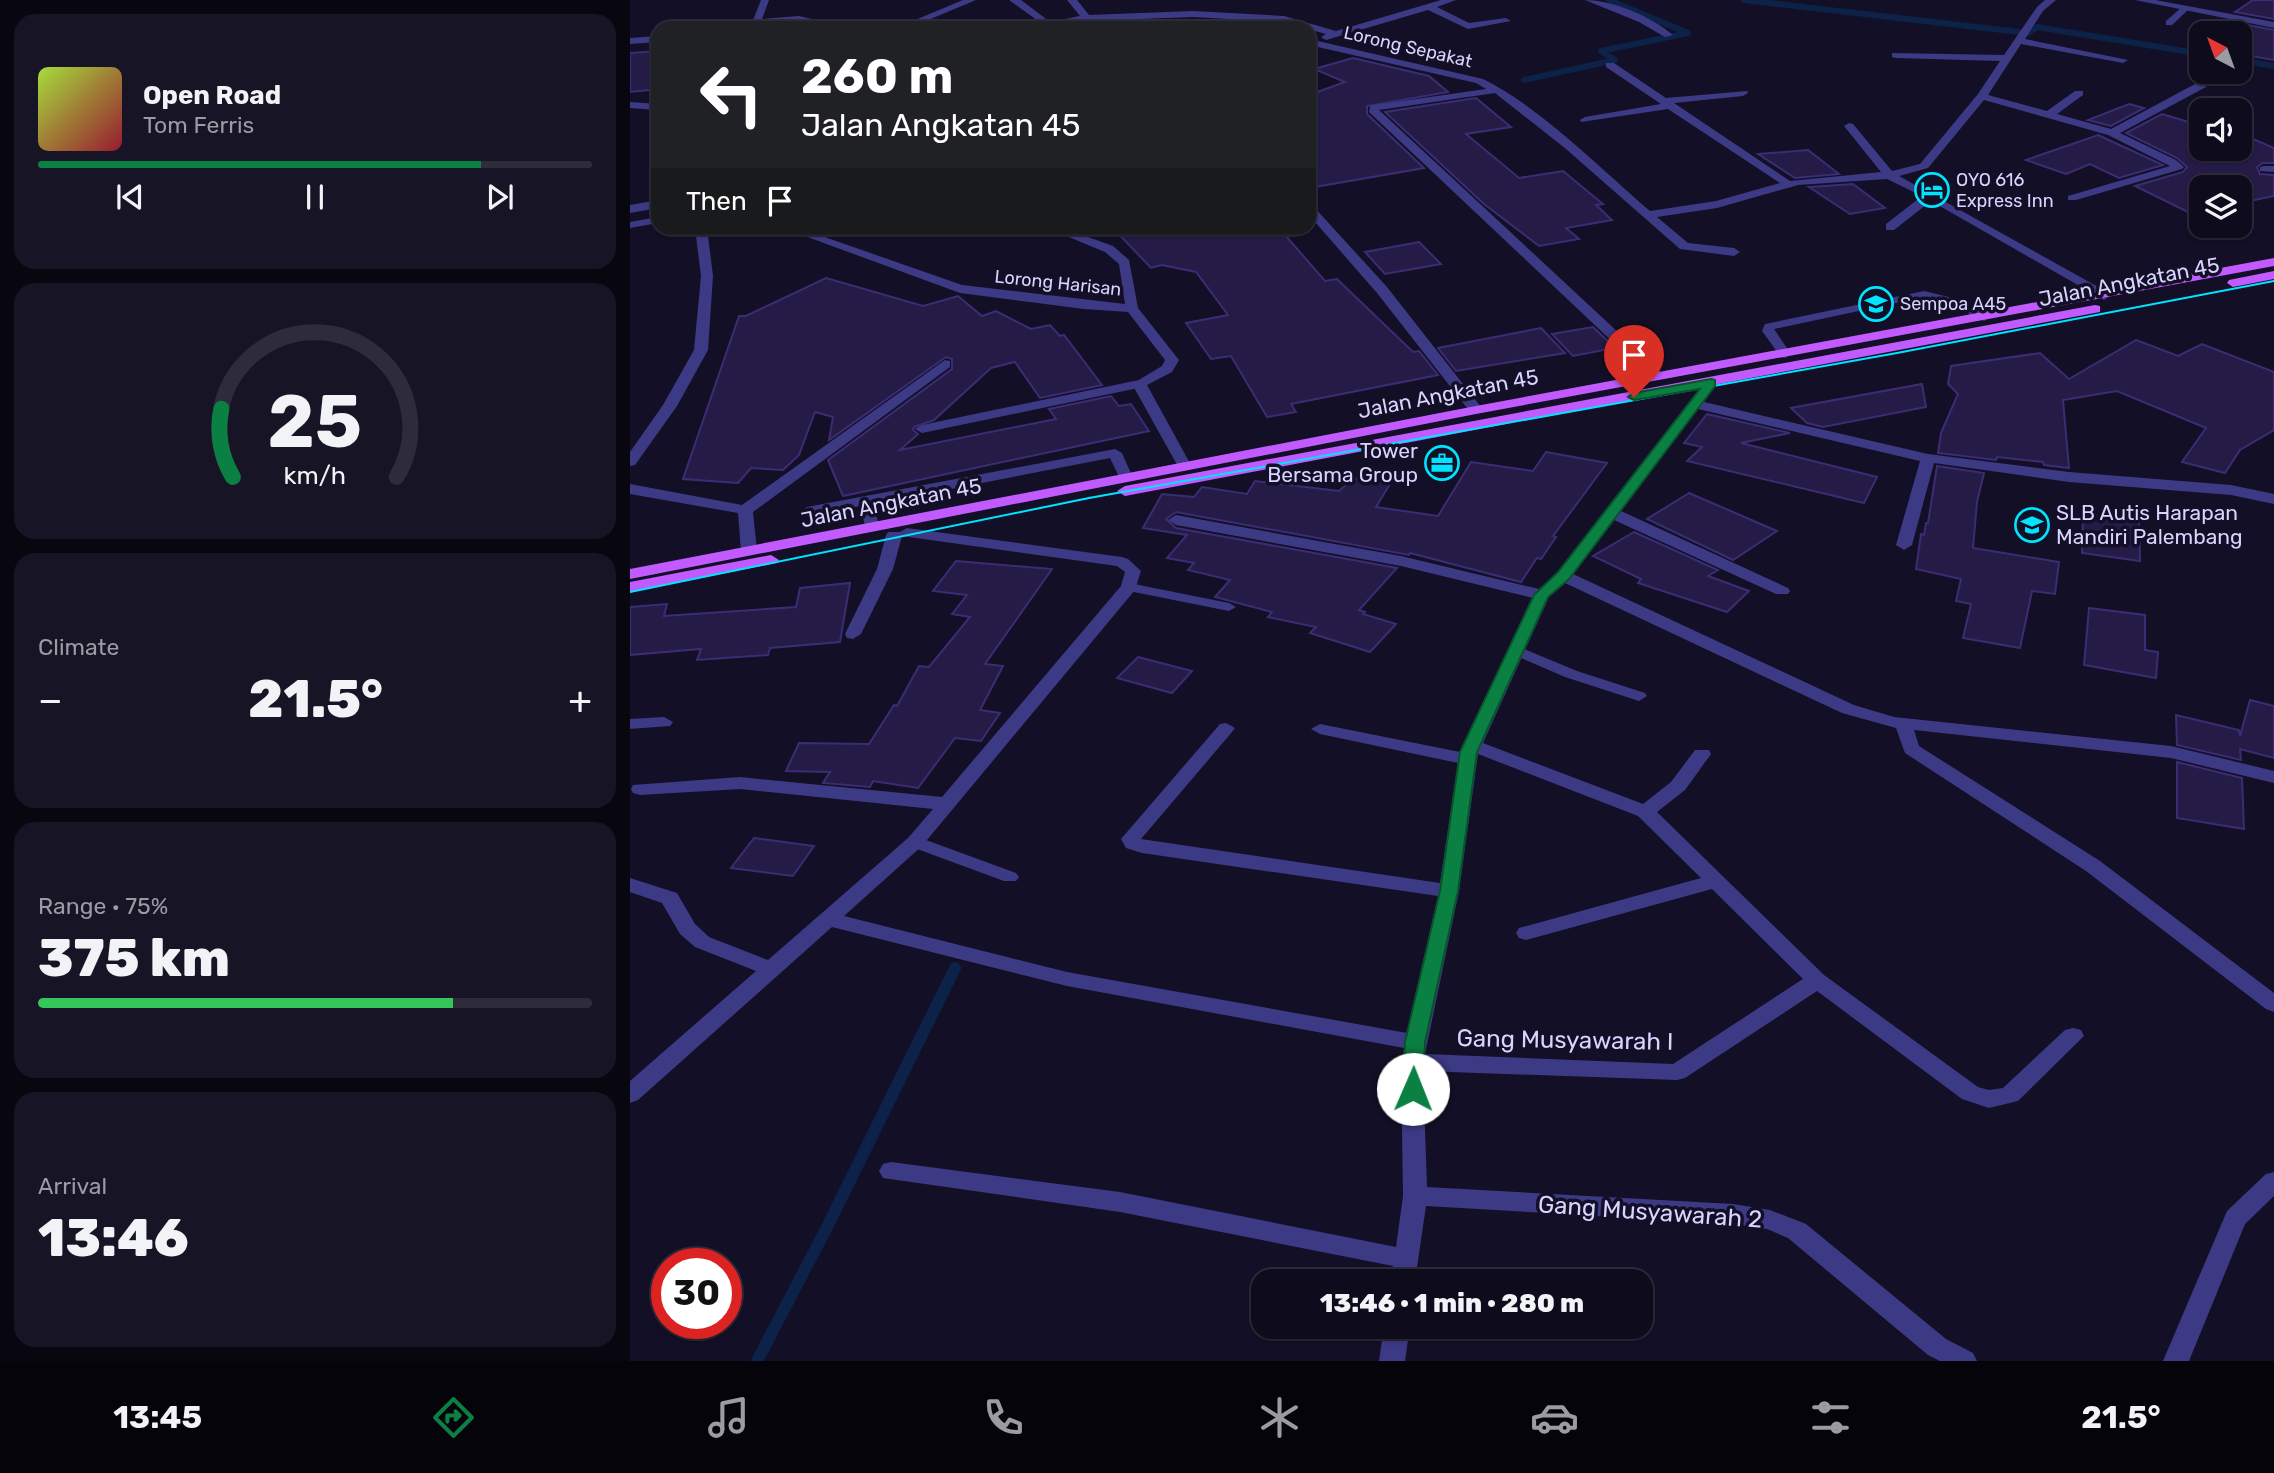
<!DOCTYPE html>
<meta charset="utf-8">
<style>
:root{--surface:#0e0b1c;--page:#171425;--text:#f1f3f6;--muted:#9b9ba3;--line:#2e2b3b;--accent:#0b8043}
body{margin:0;font-family:Rubik,sans-serif;background:var(--page);color:var(--text);height:100vh;display:flex;flex-direction:column;font-size:26px;white-space:nowrap}
*{box-sizing:border-box;margin:0}
p{font-size:23px;color:var(--muted)}
.icon{flex:none;width:38px;height:38px;fill:none;stroke:currentColor;stroke-width:2;stroke-linecap:round;stroke-linejoin:round}
.map{position:relative;flex:1;overflow:hidden}
.sheet{display:flex;flex-direction:column;gap:14px;padding:14px;background:#08060f;width:630px}
.sheet>*{flex:none}
.hud{position:absolute;left:21px;top:21px;width:665px;height:214px;border-radius:21px;box-shadow:0 2px 5px #0004,0 0 0 2px var(--line);background:#202124;color:#fff;overflow:hidden}
.needle{width:46px;rotate:319deg}
.controls{position:absolute;left:1559px;top:21px;display:grid;gap:14px}
.controls a{display:grid;place-items:center;width:63px;height:63px;border-radius:14px;background:var(--surface);box-shadow:0 2px 5px #0004,0 0 0 2px var(--line);font-size:35px}
.speed{position:absolute;left:21px;top:1248px;display:flex;gap:14px;font-size:35px;font-weight:700;text-align:center}
.speed>*{display:grid;place-content:center;width:91px;height:91px;border-radius:50%;background:var(--surface);box-shadow:0 2px 5px #0004,0 0 0 2px var(--line);line-height:1}
.speed .limit{border:10px solid #d22;background:#fff;color:#111}
.pin{position:absolute;display:grid;place-items:center;width:60px;height:60px;color:#fff;margin:-72px -30px;border-radius:50% 50% 50% 0;rotate:-45deg;box-shadow:0 0 7px #0007}
.pin .icon{rotate:45deg}
.me{position:absolute;width:77px;margin:-38px;rotate:1deg;stroke-linejoin:round;filter:drop-shadow(0 0 5px #0008)}
.turn{display:flex;align-items:center;gap:24px;height:147px;padding:0 35px;font-size:32px}
.turn .icon{width:91px;height:91px;stroke-width:2.5}
.turn b{display:block;font-size:49px;line-height:60px}
.then{display:flex;align-items:center;height:66px;padding:0 35px;background:#0003;gap:14px;font-size:26px}
.big{font-size:52px;font-weight:800;line-height:1.1}
.sheet .tile{flex:1;display:flex;flex-direction:column;justify-content:center;gap:10px;min-width:0;padding:0 24px;border-radius:21px;background:var(--page)}
.sheet .dial{align-items:center;gap:0}
.dial svg{height:182px;overflow:visible;fill:none;stroke:var(--line);stroke-width:7;stroke-linecap:round;text-anchor:middle}
.dial text{fill:var(--text);stroke:none}
.song{display:flex;align-items:center;gap:21px}
.cover{width:84px;height:84px;border-radius:10px;background:linear-gradient(135deg,hsl(80 70% 55%),hsl(350 70% 35%))}
.played{height:7px;border-radius:4px;background:linear-gradient(90deg,var(--accent) 80%,var(--line) 80%)}
.keys{display:flex;justify-content:space-around;direction:ltr}
.heat{display:flex;justify-content:space-between;align-items:center;font-size:38px;direction:ltr}
.charge{height:10px;border-radius:5px;background:linear-gradient(90deg,#34c759 75%,var(--line) 0)}
.trip{position:absolute;left:621px;top:1269px;width:402px;height:70px;border-radius:21px;background:var(--surface);box-shadow:0 2px 5px #0004,0 0 0 2px var(--line);font-weight:800;line-height:70px;text-align:center}
.menu{display:flex;height:112px;justify-content:space-around;align-items:center;background:#06040b;color:var(--muted)}
.menu .icon{width:49px;height:49px}
.menu .on{color:var(--accent)}
.menu b{font-size:32px;color:var(--text)}
main{display:flex;flex:1;min-height:0}
.map>svg:first-child{display:block}
</style>
<main>
<section class="sheet">
<div class="tile">
<div class="song"><i class="cover"></i><div><b>Open Road</b><p>Tom Ferris</p></div></div>
<div class="played"></div>
<div class="keys"><svg class="icon" aria-label="previous" viewBox="0 0 24 24"><path d="M18 5L8 12l10 7zM5 5v14"/></svg><svg class="icon" aria-label="pause" viewBox="0 0 24 24"><path d="M8 5v14M16 5v14"/></svg><svg class="icon" aria-label="next" viewBox="0 0 24 24"><path d="M6 5l10 7-10 7zM19 5v14"/></svg></div>
</div>
<div class="tile dial"><svg viewBox="0 0 100 80">
<path d="M14 69A42 42 0 1 1 86 69"/>
<path d="M14 69A42 42 0 0 1 9 39" stroke="#0b8043"/>
<text x="50" y="56" font-size="32" font-weight="700">25</text>
<text x="50" y="72" font-size="11">km/h</text>
</svg></div>
<div class="tile"><p>Climate</p>
<div class="heat"><a>−</a><b class="big">21.5°</b><a>+</a></div>
</div>
<div class="tile"><p>Range · 75%</p><b class="big">375 km</b><div class="charge"></div></div>
<div class="tile"><p>Arrival</p><b class="big">13:46</b></div>
</section>
<div class="map">
<svg width="1644" height="1361" viewBox="0 0 1644 1361">
<rect width="100%" height="100%" fill="#130f26"/>
<g fill="none" stroke-linecap="round" stroke-linejoin="round">
<!-- stream-far1 -->
<g stroke="#0c2248" stroke-width="6">
<polyline points="1114,0 1398,33 1407,27 1572,54"/>
<polyline points="1610,60 1644,66"/>
<polyline points="894,80 985,60 971,51 1058,33 979,0"/>
</g>
<!-- stream -->
<polyline stroke="#0c2248" stroke-width="12" points="127,1361 195,1231 325,968"/>
</g>
<!-- building -->
<g fill="#241b47" stroke="#3b2d73" stroke-width="2">
<polygon points="1623,0 1644,0 1644,19 1605,12"/>
<polygon points="1592,20 1644,30 1644,60 1610,54 1610,33 1577,30"/>
<polygon points="28,51 28,89 0,92 0,53"/>
<polygon points="723,58 799,76 818,92 737,106 737,114 794,168 679,188 679,95 715,82 684,69"/>
<polygon points="846,98 881,127 836,134 889,178 933,171 973,204 966,205 982,220 936,228 949,239 909,246 854,204 755,112"/>
<polygon points="1499,104 1514,108 1481,126 1458,120"/>
<polygon points="1532,114 1562,123 1572,120 1572,149 1610,149 1610,133 1644,148 1644,163 1633,163 1627,167 1630,174 1644,175 1644,196 1610,203 1610,187 1572,187 1570,218 1505,186 1553,172 1557,167 1547,158 1496,133"/>
<polygon points="1468,135 1533,165 1489,178 1460,164 1436,174 1396,160"/>
<polygon points="1178,150 1209,174 1165,178 1128,154"/>
<polygon points="1223,184 1255,208 1220,214 1179,187"/>
<polygon points="483,228 649,228 695,281 707,279 783,352 789,351 808,375 661,404 666,412 637,417 601,356 581,359 556,323 598,315 566,272 532,265 521,268"/>
<polygon points="789,242 811,264 755,274 735,252"/>
<polygon points="196,278 293,306 328,296 352,316 366,311 401,329 420,325 430,336 434,335 472,385 410,398 385,362 361,368 304,420 284,427 283,430 288,434 270,450 426,419 419,409 481,396 489,406 501,404 519,431 213,496 198,460 322,369 322,359 316,357 199,440 203,417 185,412 169,455 153,470 121,468 108,483 53,479 109,316 116,316"/>
<polygon points="963,327 985,348 943,356 922,334"/>
<polygon points="911,328 935,353 826,371 808,348"/>
<polygon points="1506,340 1548,356 1572,344 1644,372 1644,430 1610,450 1595,473 1552,462 1576,428 1487,391 1433,400 1439,468 1414,465 1413,462 1367,457 1366,460 1308,453 1311,433 1328,394 1318,384 1321,366 1410,353 1439,379"/>
<polygon points="1292,384 1296,407 1193,427 1177,423 1161,408"/>
<polygon points="1077,414 1160,433 1111,443 1247,477 1234,503 1057,461 1072,447 1054,443"/>
<polygon points="916,452 977,463 923,536 926,537 911,559 907,558 891,582 780,553 779,555 546,512 536,519 546,528 767,568 729,610 735,612 733,614 766,624 740,652 680,633 686,627 638,617 642,612 585,597 600,580 558,570 564,563 537,558 557,535 513,528 532,494 564,497 572,487 617,494 625,481 709,491 724,478 760,484 746,507 808,516 841,462 903,471"/>
<polygon points="1307,466 1354,473 1347,502 1343,548 1429,562 1425,594 1402,591 1390,648 1333,638 1341,604 1326,601 1331,579 1286,569 1291,534 1294,535 1296,523 1298,523"/>
<polygon points="1059,493 1147,531 1103,560 1017,519"/>
<polygon points="1453,514 1509,521 1510,561 1452,553"/>
<polygon points="1004,532 1088,570 1078,576 1119,591 1097,612 1008,583 1011,579 963,556"/>
<polygon points="326,561 422,569 355,664 373,666 350,710 370,713 351,741 325,738 288,788 243,781 240,787 193,783 200,772 156,771 169,743 239,744 264,705 267,706 289,666 299,667 340,617 322,614 337,595 303,591"/>
<polygon points="220,583 210,642 140,648 138,655 67,660 71,649 0,655 0,607 37,604 34,616 166,607 170,588"/>
<polygon points="1459,608 1515,615 1515,650 1528,652 1526,678 1454,665"/>
<polygon points="508,657 562,671 542,693 487,678"/>
<polygon points="1620,700 1644,706 1644,758 1610,749 1611,760 1547,745 1546,715 1609,730 1610,736"/>
<polygon points="1547,762 1612,778 1614,829 1547,818"/>
<polygon points="124,838 184,846 163,876 101,868"/>
</g>
<g fill="none" stroke-linecap="round" stroke-linejoin="round">
<!-- lane -->
<g fill="#3d3a85" fill-rule="evenodd">
<polygon points="131,0 139,0 132,19 169,16 186,20 185,28 177,28 178,24 169,22 86,28 49,28 53,25 123,20"/>
<polygon points="1552,7 1559,9 1542,25 1536,25 1536,21"/>
<polygon points="28,36 28,42 0,44 0,38"/>
<polygon points="0,102 28,104 28,110 0,108"/>
<polygon points="28,217 28,223 0,228 0,222"/>
<polygon points="1294,291 1327,299 1360,317 1354,321 1350,319 1319,304 1294,297 1144,329 1161,354 1155,358 1151,357 1132,331 1135,324"/>
<polygon points="509,380 513,381 513,387 292,433 285,429 292,425"/>
<polygon points="485,449 492,453 503,478 501,481 491,481 480,458 244,504 249,527 242,531 235,527 231,506 177,515 170,511 177,507"/>
<polygon points="499,583 599,603 606,607 599,611 494,590 492,587"/>
<polygon points="887,646 947,671 1015,693 1017,696 1009,701 935,677 882,654 879,651"/>
<polygon points="285,836 386,873 389,877 386,881 374,881 279,846 276,842 279,838"/>
</g>
<!-- street -->
<g fill="#3d3a85" fill-rule="evenodd">
<polygon points="333,0 346,0 279,28 266,28"/>
<polygon points="379,0 391,0 420,22 450,16 437,0 447,0 459,15 563,11 654,16 706,31 811,0 826,0 807,7 839,23 876,18 881,21 838,29 798,10 696,40 691,37 696,34 653,22 563,17 456,21 427,28 395,28 411,23"/>
<path d="M955 0C983 0 1022 17 1043 35L1035 37 1009 22Z"/>
<path d="M1415 0H1426L1413 11 1395 39 1498 60 1493 63 1391 44 1358 95 1417 111 1445 91H1453V95L1427 114 1481 129 1567 83 1570 73H1578L1576 87 1490 133 1546 160 1554 167 1552 169 1446 200H1438V196L1540 166 1478 135 1354 100 1298 168 1269 176 1479 293 1480 296 1474 300 1301 201 1264 230H1256V224L1292 196 1257 179 1168 185 1087 208 1027 217 1058 243 1104 248 1110 252 1104 256 1050 249 936 149 865 93 749 110 1032 373 1034 376 1027 380 1022 379 739 112 740 106 744 105 856 89 846 83 679 45V39L853 79C910 107 971 169 1020 211L1086 201 1150 183 1038 109 951 122 950 120 955 117 1031 104 976 67V63H984L1036 98 1117 91 1118 93 1113 96 1044 103 1160 181 1251 172 1214 126 1219 123 1223 124 1262 171 1290 164 1348 94 1370 61 1266 58 1262 57V53L1374 55 1407 7Z"/>
<polygon points="1505,0 1525,0 1644,22 1644,28"/>
<polygon points="1634,166 1644,166 1644,172 1630,171 1630,167"/>
<polygon points="28,200 28,208 0,213 0,205"/>
<polygon points="679,204 683,206 757,287 851,407 851,413 841,413 747,293 679,215"/>
<polygon points="65,228 77,228 83,276 78,350 47,406 5,465 0,466 0,452 33,405 64,350 71,276"/>
<polygon points="153,228 169,228 332,285 495,304 489,264 475,252 417,228 433,228 483,246 499,260 508,308 549,360 542,372 517,385 562,467 555,471 550,470 502,384 532,366 535,360 498,312 454,309 330,293"/>
<polygon points="315,360 320,361 320,367 123,512 127,551 125,554 113,554 111,551 108,513 0,494 0,484 112,505"/>
<path d="M1081 379 1088 383 1074 402 1298 454 1439 472 1601 485 1644 494V504L1601 495 1439 482 1304 463 1282 545 1274 550 1266 545 1290 461 1068 409 991 511 1158 588 1160 591 1158 594H1146L984 520 943 574 1224 705 1264 717 1541 746 1644 771V783L1541 758 1284 730 1289 746 1470 861 1644 993V1012L1636 1009 1456 871 1275 753 1266 728 1212 713 935 583 919 597 853 743 1013 804 1041 782 1065 750H1079L1081 754 1055 790 1027 812 1194 975 1348 1087 1359 1090 1373 1088 1435 1030 1443 1028 1451 1030 1454 1036 1388 1101 1359 1108 1332 1099 1187 991 1055 1078 1047 1080 793 1071 797 1187 1103 1204 1140 1210 1176 1224 1316 1339 1343 1353 1347 1361H1310L1298 1355 1158 1238 1137 1229 1103 1224 796 1206 785 1281H761L763 1266 490 1212 253 1178 249 1171 253 1164 261 1162 490 1192 766 1247 773 1196 771 1062 774 1048 437 986 202 927 8 1100 0 1103V1081L126 971 65 947 50 934 32 903 0 892V878L47 893 65 924 79 937 138 960 278 838 303 809 110 789 10 795 3 793 1 789 3 785 110 777 312 797 491 586 495 572 487 566 272 536 263 569 231 634 223 639 217 638 215 634 247 569 256 535 258 532H270L277 528 492 557 498 559 511 571 505 590 292 846 214 916 437 972 777 1033 808 896 512 853 496 848 491 839 590 724 596 723 605 728 602 732 511 839 810 883 828 763 690 734 681 729 690 724 830 752 903 598 771 566 546 525 538 520 546 515 771 556 909 589 927 573 1076 380ZM848 754 1008 816 1071 878 889 928 886 933 889 938 896 940 1082 889 1173 979 1043 1064 795 1054 829 891Z"/>
<polygon points="34,717 43,722 40,726 0,729 0,719"/>
<polygon points="1644,1172 1644,1196 1615,1224 1559,1361 1533,1361 1597,1211 1636,1174"/>
<polygon points="754,1326 780,1326 775,1361 749,1361"/>
</g>
<!-- primary -->
<g fill="#c25bff" fill-rule="evenodd">
<polygon points="1644,258 1644,266 846,414 0,579 0,569 846,406"/>
<polygon points="1644,271 1644,279 1603,287 1597,283 1599,280"/>
<polygon points="1465,305 1470,306 1470,312 495,496 487,491 495,486"/>
<polygon points="141,555 149,560 147,563 0,592 0,582"/>
</g>
<!-- tram -->
<polyline stroke="#00e5ff" stroke-width="2" points="0,592 459,498 1267,353 1644,281"/>
</g>
<!-- route -->
<polygon fill="#0b8043" stroke="#07532c" stroke-width="2" points="1081,379 1085,380 1085,386 939,579 918,597 847,752 828,891 795,1042 793,1089 790,1094 783,1097 776,1094 773,1089 775,1042 810,891 830,752 904,595 928,572 1070,389 1004,400 998,397 1004,393"/>
<!-- icons -->
<defs>
<g id="hotel-ring" transform="scale(1.75)"><circle r="9.5" fill="#130f26" stroke="#00e5ff" stroke-width="1.5"/><path d="M-6-4.5h1.5V1H6V5H4.5V3h-9V5H-6ZM-4 0a1.8 1.8 0 1 1 3.6 0ZM.5 0V-2.5h3Q6-2.5 6 0Z" fill="#00e5ff"/></g>
<g id="school-ring" transform="scale(1.75)"><circle r="9.5" fill="#130f26" stroke="#00e5ff" stroke-width="1.5"/><path d="M0-5L7-2L0 1L-7-2ZM-4 1L0 2.5L4 1V4Q0 6-4 4Z" fill="#00e5ff"/></g>
<g id="office-ring" transform="scale(1.75)"><circle r="9.5" fill="#130f26" stroke="#00e5ff" stroke-width="1.5"/><path d="M-6-3h4V-5.5h4V-3h4V5H-6ZM-1-4.5V-3h2v-1.5ZM-6 0V1H6V0Z" fill="#00e5ff"/></g>
</defs>
<g fill-rule="evenodd">
<use href="#hotel-ring" x="1302" y="190"/>
<use href="#school-ring" x="1246" y="304"/>
<use href="#office-ring" x="812" y="463"/>
<use href="#school-ring" x="1402" y="525"/>
</g>
<g text-anchor="middle" stroke-width="7" stroke-linejoin="round" paint-order="stroke">
<!-- far-street labels -->
<g font-size="18" fill="#d9d4ff" stroke="#130f26">
<text transform="translate(778 47) rotate(13)" y="6">Lorong Sepakat</text>
<text transform="translate(428 283) rotate(6)" y="6">Lorong Harisan</text>
</g>
<!-- far-poi labels -->
<g font-size="18" fill="#d9d4ff" stroke="#130f26" text-anchor="start">
<text x="1326" y="186">OYO 616<tspan x="1326" dy="21">Express Inn</tspan></text>
<text x="1270" y="310">Sempoa A45</text>
</g>
<!-- street labels -->
<g font-size="21" fill="#d9d4ff" stroke="#130f26">
<text transform="translate(1499 282) rotate(-11)" y="7">Jalan Angkatan 45</text>
<text transform="translate(818 394) rotate(-11)" y="7">Jalan Angkatan 45</text>
<text transform="translate(261 503) rotate(-11)" y="7">Jalan Angkatan 45</text>
</g>
<!-- poi labels -->
<g font-size="21" fill="#d9d4ff" stroke="#130f26" text-anchor="end">
<text x="788" y="458">Tower<tspan x="788" dy="24">Bersama Group</tspan></text>
<text x="1426" y="520" text-anchor="start">SLB Autis Harapan<tspan x="1426" dy="24">Mandiri Palembang</tspan></text>
</g>
<!-- near-street labels -->
<g font-size="24" fill="#d9d4ff" stroke="#130f26">
<text transform="translate(935 1040) rotate(1)" y="8">Gang Musyawarah I</text>
<text transform="translate(1020 1212) rotate(4)" y="8">Gang Musyawarah 2</text>
</g>
</g>
</svg>
<div class="controls">
<a><svg class="needle" viewBox="-14 -14 28 28"><path d="M0-13l5 13h-10z" fill="#e53935"/><path d="M0 13l5-13h-10z" fill="#9b9ba3"/></svg></a>
<a><svg class="icon" aria-label="sound" viewBox="0 0 24 24"><path d="M4 9h4l5-4v14l-5-4H4zM17 9q2 3 0 6"/></svg></a>
<a><svg class="icon" aria-label="layers" viewBox="0 0 24 24"><path d="M12 4l9 5-9 5-9-5zM3 14l9 5 9-5"/></svg></a>
</div>
<div class="speed"><div class="limit">30</div></div>
<div class="pin" style="left:1004px;top:397px;background:#d93025"><svg class="icon" aria-label="arrive" viewBox="0 0 24 24"><path d="M6 21V4h12l-3 4 3 4H6"/></svg></div>
<svg class="me" style="left:783px;top:1089px" viewBox="-20 -20 40 40"><circle r="19" fill="#fff"/><path d="M0-13L10 11 0 6-10 11z" fill="#0b8043"/></svg>
<div class="trip">13:46 · 1 min · 280 m</div>
<div class="hud">
<div class="turn"><svg class="icon" aria-label="left" viewBox="0 0 24 24"><path d="M17 20v-9H6M10 6l-5 5 5 5"/></svg><div><b>260 m</b>Jalan Angkatan 45</div></div>
<div class="then">Then<svg class="icon" aria-label="arrive" viewBox="0 0 24 24"><path d="M6 21V4h12l-3 4 3 4H6"/></svg></div>
</div>
</div>
</main>
<nav class="menu">
<b>13:45</b>
<svg class="icon on" aria-label="directions" viewBox="0 0 24 24"><path d="M12 3l9 9-9 9-9-9zM9 14v-3h6M13 9l2 2-2 2"/></svg>
<svg class="icon" aria-label="music" viewBox="0 0 24 24"><path d="M9 18V5l10-2v13"/><circle cx="6" cy="18" r="3"/><circle cx="16" cy="16" r="3"/></svg>
<svg class="icon" aria-label="phone" viewBox="0 0 24 24"><path d="M5 4h4l2 5-3 2q2 4 5 5l2-3 5 2v4C11 20 4 13 5 4z"/></svg>
<svg class="icon" aria-label="climate" viewBox="0 0 24 24"><path d="M12 3v18M4 7l16 10M4 17L20 7"/></svg>
<svg class="icon" aria-label="car" viewBox="0 0 24 24"><path d="M5 17H2v-5l4-1 3-4h7l3 4 3 1v5h-3M9 17h6M6 11h13"/><circle cx="7" cy="17" r="2"/><circle cx="17" cy="17" r="2"/></svg>
<svg class="icon" aria-label="filters" viewBox="0 0 24 24"><path d="M4 7h16M4 17h16"/><circle cx="9" cy="7" r="2"/><circle cx="15" cy="17" r="2"/></svg>
<b>21.5°</b>
</nav>
